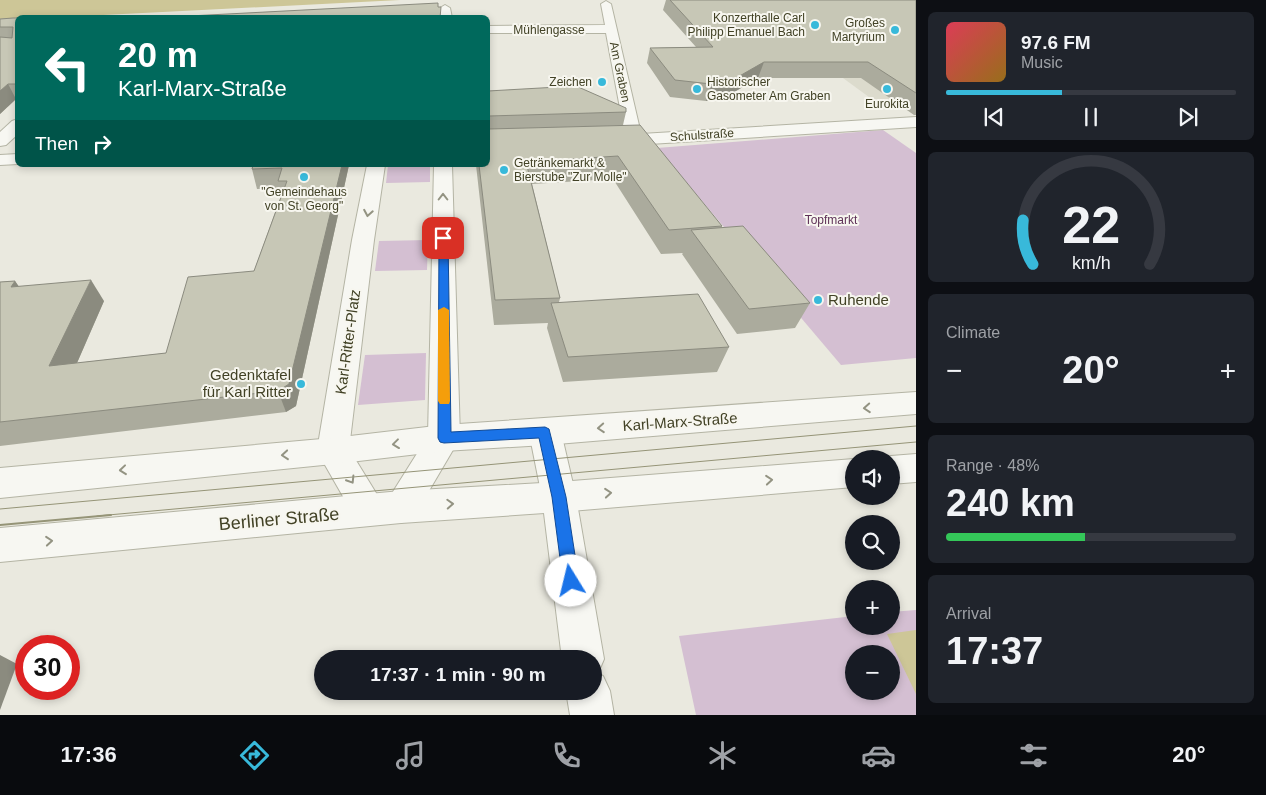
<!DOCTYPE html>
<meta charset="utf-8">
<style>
:root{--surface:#171b24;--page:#20242c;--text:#f1f3f6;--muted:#9ea1a6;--line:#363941;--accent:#38b9da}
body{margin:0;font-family:Arial,sans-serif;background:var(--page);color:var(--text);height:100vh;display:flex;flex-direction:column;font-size:19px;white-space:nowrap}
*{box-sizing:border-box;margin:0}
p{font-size:16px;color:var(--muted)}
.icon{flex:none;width:28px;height:28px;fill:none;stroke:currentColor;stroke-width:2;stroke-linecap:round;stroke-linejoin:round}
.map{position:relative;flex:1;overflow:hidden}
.panel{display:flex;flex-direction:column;gap:12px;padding:12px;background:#0d0f14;width:350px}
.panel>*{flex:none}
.guide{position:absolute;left:15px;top:15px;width:475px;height:152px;border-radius:8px;box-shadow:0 2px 8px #0003;background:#00695c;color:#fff;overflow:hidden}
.fabs{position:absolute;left:845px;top:450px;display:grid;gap:10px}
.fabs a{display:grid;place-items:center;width:55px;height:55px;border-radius:50%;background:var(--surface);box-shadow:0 2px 8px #0003;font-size:25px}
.speed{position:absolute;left:15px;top:635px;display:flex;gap:10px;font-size:25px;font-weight:700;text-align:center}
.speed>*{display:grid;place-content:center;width:65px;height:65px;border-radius:50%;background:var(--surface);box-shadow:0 2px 8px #0003;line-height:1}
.speed .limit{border:8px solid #d22;background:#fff;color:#111}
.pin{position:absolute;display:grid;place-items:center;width:42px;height:42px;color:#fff;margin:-21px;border-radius:10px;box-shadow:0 2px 8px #0006}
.me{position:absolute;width:55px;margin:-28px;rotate:351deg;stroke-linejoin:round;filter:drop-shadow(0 0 4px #0008)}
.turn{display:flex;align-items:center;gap:18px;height:105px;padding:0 20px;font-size:22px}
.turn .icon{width:65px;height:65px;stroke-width:2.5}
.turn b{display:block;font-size:35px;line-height:42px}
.then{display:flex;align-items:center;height:48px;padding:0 20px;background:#0003;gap:10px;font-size:19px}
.big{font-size:38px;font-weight:700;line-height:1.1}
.panel .card{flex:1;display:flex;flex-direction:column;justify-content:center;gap:8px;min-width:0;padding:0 18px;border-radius:8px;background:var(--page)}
.panel .dial{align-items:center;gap:0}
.dial svg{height:130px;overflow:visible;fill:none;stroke:var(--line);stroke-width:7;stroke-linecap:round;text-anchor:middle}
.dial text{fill:var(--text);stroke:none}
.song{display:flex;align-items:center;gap:15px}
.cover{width:60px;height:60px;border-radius:8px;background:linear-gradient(135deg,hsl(350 70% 55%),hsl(40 70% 35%))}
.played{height:5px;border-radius:2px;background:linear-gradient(90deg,var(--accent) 40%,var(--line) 40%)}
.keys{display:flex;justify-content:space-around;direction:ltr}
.heat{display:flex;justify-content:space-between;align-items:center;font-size:28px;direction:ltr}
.charge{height:8px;border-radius:4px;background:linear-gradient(90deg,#34c759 48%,var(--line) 0)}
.trip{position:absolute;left:314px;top:650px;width:288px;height:50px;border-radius:25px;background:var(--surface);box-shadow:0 2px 8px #0003;font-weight:700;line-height:50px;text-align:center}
.tabs{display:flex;height:80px;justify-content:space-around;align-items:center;background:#090b0e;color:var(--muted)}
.tabs .icon{width:35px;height:35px}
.tabs .active{color:var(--accent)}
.tabs b{font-size:22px;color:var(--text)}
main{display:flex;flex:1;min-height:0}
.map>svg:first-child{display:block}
</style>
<main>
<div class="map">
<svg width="916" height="715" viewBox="0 0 916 715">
<rect width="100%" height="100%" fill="#eae9df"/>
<!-- built -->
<polygon fill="#dcdbcd" points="817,59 858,59 916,108 884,108"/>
<!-- green -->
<g fill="#d4bfd2" fill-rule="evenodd">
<polygon points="883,130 916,153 916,358 841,365 657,148"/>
<polygon points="388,165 430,165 430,182 386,183"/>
<polygon points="428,240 427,270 375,271 379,241"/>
<polygon points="426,353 425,400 358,405 365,355"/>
<path d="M916 610V715H696L679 636 854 616V626H891V612ZM854 654H891V691H854Z"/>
</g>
<!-- water -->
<g fill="#cdc697">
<polygon points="0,0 400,0 64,17 18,18 17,20 0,21"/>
<polygon points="916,630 916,694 887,634"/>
</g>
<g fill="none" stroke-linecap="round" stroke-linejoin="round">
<!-- minor casing -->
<g stroke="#b4b4a4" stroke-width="2">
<g id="minor">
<polygon points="606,1 611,4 641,134 916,117 916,127 634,145 608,145 605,141 608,137 625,135 606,33 488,33 488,26 605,25 601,4"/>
<polygon points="445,5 450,8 452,18 440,18 440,8"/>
<polygon points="18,119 18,134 6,145 0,146 0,132 12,121"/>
<polygon points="18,154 18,164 0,165 0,155"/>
<polygon points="367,165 385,165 374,240 349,449 384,506 428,436 434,165 452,165 460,438 413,518 401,523 389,518 386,511 381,521 369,526 357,521 317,451 352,240"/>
<polygon points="545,419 556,423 561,432 576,497 604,659 598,673 603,676 610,691 614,715 570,715 566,691 592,691 592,659 562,659 542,497 529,432 534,423"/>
</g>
</g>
<!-- tertiary casing -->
<g stroke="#b4b4a4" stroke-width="2">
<g id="tertiary">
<polygon points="916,392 916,414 545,445 444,451 333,464 0,498 0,468 333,438 444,425"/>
<polygon points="916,454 916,482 891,484 891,459 883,459 891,456"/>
<polygon points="854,459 854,487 559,512 401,523 0,562 0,528 401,491 559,482"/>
</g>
</g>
<!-- minor -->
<use href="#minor" fill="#f7f7f2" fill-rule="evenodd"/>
<!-- tertiary -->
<use href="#tertiary" fill="#f7f7f2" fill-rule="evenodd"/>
<!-- tram-far1 -->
<g stroke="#959477" stroke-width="1">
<polyline points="0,509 916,426"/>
<polyline points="97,516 916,442"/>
</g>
<!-- tram -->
<polyline stroke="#959477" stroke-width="2" points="0,525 111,515"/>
</g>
<!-- wall -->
<g fill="#abab9d">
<polygon points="666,0 916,0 916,115 914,115 861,78 758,78 724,98 706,101 670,97 647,63 650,48 696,47 663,10"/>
<polygon points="18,18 18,99 16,99 0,114 0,19"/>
<polygon points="488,91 626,112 623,125 722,226 722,227 810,303 795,328 737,334 682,254 683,253 661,254 613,179 532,184 560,298 559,302 729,347 717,372 563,382 547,328 548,323 494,325 476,165 488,165"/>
<polygon points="349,165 296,406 286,412 0,446 0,282 15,281 18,286 104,301 77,363 166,353 254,271 281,196 279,188 257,189 252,169"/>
</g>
<!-- shaded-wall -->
<g fill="#8b8b7f">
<polygon points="764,62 758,78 724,98 706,101 711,84"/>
<polygon points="8,84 16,99 0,114 0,91"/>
<polygon points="489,116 488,137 488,138 488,117"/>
<polygon points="342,165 349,165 296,406 286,412 278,391"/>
<polygon points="91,280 104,301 66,388 49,366"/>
<polygon points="15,281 30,302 11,287"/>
<polygon points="0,655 17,664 0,710"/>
</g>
<!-- building -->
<g fill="#c7c7b6" stroke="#8b8b7f">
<polygon points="670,0 916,0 916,93 868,62 764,62 729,82 711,84 675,80 650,48 713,47"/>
<polygon points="438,3 438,7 441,7 440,18 27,18 170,17"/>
<polygon points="13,18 18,18 18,84 8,84 0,91 0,37 12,38 13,27 0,27 0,19"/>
<polygon points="576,86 626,108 626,112 489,116 488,117 488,91"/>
<polygon points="640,125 722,226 669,230 618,156 526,162 560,298 495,300 479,165 488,165 488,128 489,129"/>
<polygon points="253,165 342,165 289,384 278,391 0,422 0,282 15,281 11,287 91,280 49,366 166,353 188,277 254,271 287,181 278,181 282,168 252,169"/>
<polygon points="743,226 810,303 749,309 691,230"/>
<polygon points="698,294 729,347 568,357 551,303"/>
</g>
<!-- one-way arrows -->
<defs><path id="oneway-chevron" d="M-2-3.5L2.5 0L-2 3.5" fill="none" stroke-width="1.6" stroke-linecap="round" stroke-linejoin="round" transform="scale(1.25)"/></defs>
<g stroke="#939382">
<use href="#oneway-chevron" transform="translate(443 197) rotate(-90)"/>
<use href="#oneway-chevron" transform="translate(368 213) rotate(100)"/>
<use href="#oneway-chevron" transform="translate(867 408) rotate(176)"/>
<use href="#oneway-chevron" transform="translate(601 428) rotate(176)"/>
<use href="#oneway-chevron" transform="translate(396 444) rotate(173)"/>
<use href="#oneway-chevron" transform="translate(285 455) rotate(175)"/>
<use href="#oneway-chevron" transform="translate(123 470) rotate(174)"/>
<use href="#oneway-chevron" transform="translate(351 480) rotate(58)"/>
<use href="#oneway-chevron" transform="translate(769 480) rotate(-5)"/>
<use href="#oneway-chevron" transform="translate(608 493) rotate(-5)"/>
<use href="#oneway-chevron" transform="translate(450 504) rotate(-3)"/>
<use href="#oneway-chevron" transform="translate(49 541) rotate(-5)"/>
</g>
<!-- route -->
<polygon fill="#1a73e8" stroke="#114b97" points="443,235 448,238 451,432 545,427 549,429 566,497 579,581 577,586 571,588 566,586 563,581 552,497 539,438 444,443 440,442 438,438 439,238"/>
<!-- slow -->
<polygon fill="#f59e0b" points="444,307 449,310 450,401 449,404 440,404 438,401 438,310"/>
<!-- markers -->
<g fill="#38b9da" stroke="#f7f6ef" stroke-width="2">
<circle cx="815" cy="25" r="5"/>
<circle cx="895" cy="30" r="5"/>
<circle cx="602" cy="82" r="5"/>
<circle cx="697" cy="89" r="5"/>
<circle cx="887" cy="89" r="5"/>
<circle cx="504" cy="170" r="5"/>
<circle cx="304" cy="177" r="5"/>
<circle cx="818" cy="300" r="5"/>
<circle cx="301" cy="384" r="5"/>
</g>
<g text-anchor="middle" stroke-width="4" stroke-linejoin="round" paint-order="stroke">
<!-- far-poi labels -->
<g font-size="12" fill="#424226" stroke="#f7f6ef" text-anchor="end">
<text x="805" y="22">Konzerthalle Carl<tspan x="805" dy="14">Philipp Emanuel Bach</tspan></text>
<text x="885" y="27">Großes<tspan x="885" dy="14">Martyrium</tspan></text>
<text x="592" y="86">Zeichen</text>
<text x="707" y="86" text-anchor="start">Historischer<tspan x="707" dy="14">Gasometer Am Graben</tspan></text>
<text x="887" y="108" text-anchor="middle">Eurokita</text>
<text x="514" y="167" text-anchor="start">Getränkemarkt &amp;<tspan x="514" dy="14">Bierstube "Zur Molle"</tspan></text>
<text x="304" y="196" text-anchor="middle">"Gemeindehaus<tspan x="304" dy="14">von St. Georg"</tspan></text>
</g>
<!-- far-street labels -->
<g font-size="12" fill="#424226" stroke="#f7f6ef">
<text x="549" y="34">Mühlengasse</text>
<text transform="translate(620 72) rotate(78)" y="4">Am Graben</text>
<text transform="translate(702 135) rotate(-4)" y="4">Schulstraße</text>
</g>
<!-- far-park labels -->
<g font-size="12" fill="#5f3258" stroke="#f7f6ef">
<text x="831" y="224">Topfmarkt</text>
</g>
<!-- poi labels -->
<g font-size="15" fill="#424226" stroke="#f7f6ef" text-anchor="start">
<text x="828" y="305">Ruhende</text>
<text x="291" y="380" text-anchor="end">Gedenktafel<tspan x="291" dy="17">für Karl Ritter</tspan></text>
</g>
<!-- street labels -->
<g font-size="15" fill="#424226" stroke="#f7f6ef">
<text transform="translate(348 342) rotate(-82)" y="5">Karl-Ritter-Platz</text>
<text transform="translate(680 422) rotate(-4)" y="5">Karl-Marx-Straße</text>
</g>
<!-- near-street labels -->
<g font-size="18" fill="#424226" stroke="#f7f6ef">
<text transform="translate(279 519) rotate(-5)" y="6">Berliner Straße</text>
</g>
</g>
</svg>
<div class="fabs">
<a><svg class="icon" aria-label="sound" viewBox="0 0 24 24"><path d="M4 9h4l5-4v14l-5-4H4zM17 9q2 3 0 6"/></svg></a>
<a><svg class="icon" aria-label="search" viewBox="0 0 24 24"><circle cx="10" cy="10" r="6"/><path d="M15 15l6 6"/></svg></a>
<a>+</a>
<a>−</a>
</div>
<div class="speed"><div class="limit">30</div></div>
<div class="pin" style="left:443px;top:238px;background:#d93025"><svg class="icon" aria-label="arrive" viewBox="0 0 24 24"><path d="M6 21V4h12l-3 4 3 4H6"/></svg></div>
<svg class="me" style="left:571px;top:581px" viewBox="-20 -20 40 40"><circle r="19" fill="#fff"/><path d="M0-13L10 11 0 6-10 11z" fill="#1a73e8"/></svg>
<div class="trip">17:37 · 1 min · 90 m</div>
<div class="guide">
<div class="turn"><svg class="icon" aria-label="left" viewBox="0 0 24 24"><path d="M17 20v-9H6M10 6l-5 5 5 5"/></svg><div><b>20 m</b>Karl-Marx-Straße</div></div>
<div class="then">Then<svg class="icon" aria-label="right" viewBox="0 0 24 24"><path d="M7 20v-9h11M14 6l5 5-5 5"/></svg></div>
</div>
</div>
<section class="panel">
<div class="card">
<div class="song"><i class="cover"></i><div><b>97.6 FM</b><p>Music</p></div></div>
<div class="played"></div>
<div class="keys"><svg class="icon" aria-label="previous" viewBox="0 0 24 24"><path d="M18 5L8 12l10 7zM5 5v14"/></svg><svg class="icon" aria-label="pause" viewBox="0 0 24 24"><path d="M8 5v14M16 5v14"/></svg><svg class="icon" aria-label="next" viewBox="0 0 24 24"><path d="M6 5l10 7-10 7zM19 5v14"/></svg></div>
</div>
<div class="card dial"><svg viewBox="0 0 100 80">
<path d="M14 69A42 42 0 1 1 86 69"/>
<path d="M14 69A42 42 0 0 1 8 42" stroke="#38b9da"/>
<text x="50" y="56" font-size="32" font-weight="700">22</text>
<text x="50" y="72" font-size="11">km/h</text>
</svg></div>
<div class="card"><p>Climate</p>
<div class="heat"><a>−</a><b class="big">20°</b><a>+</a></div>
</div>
<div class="card"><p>Range · 48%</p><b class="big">240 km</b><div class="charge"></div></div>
<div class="card"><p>Arrival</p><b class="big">17:37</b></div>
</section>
</main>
<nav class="tabs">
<b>17:36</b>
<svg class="icon active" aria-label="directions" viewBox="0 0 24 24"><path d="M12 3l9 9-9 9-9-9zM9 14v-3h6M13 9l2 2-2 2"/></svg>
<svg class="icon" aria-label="music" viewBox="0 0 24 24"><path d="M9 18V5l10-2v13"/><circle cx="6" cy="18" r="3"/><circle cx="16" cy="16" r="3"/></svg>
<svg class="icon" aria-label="phone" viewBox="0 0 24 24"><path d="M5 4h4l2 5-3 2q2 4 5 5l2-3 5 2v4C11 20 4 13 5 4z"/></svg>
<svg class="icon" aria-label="climate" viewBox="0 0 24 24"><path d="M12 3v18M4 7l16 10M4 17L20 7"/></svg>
<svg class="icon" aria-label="car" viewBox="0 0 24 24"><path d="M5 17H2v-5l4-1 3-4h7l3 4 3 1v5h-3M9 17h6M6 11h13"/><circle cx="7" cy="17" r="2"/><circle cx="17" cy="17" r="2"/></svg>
<svg class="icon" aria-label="filters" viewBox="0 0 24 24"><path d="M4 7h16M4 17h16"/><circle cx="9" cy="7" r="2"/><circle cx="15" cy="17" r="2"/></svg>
<b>20°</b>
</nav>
